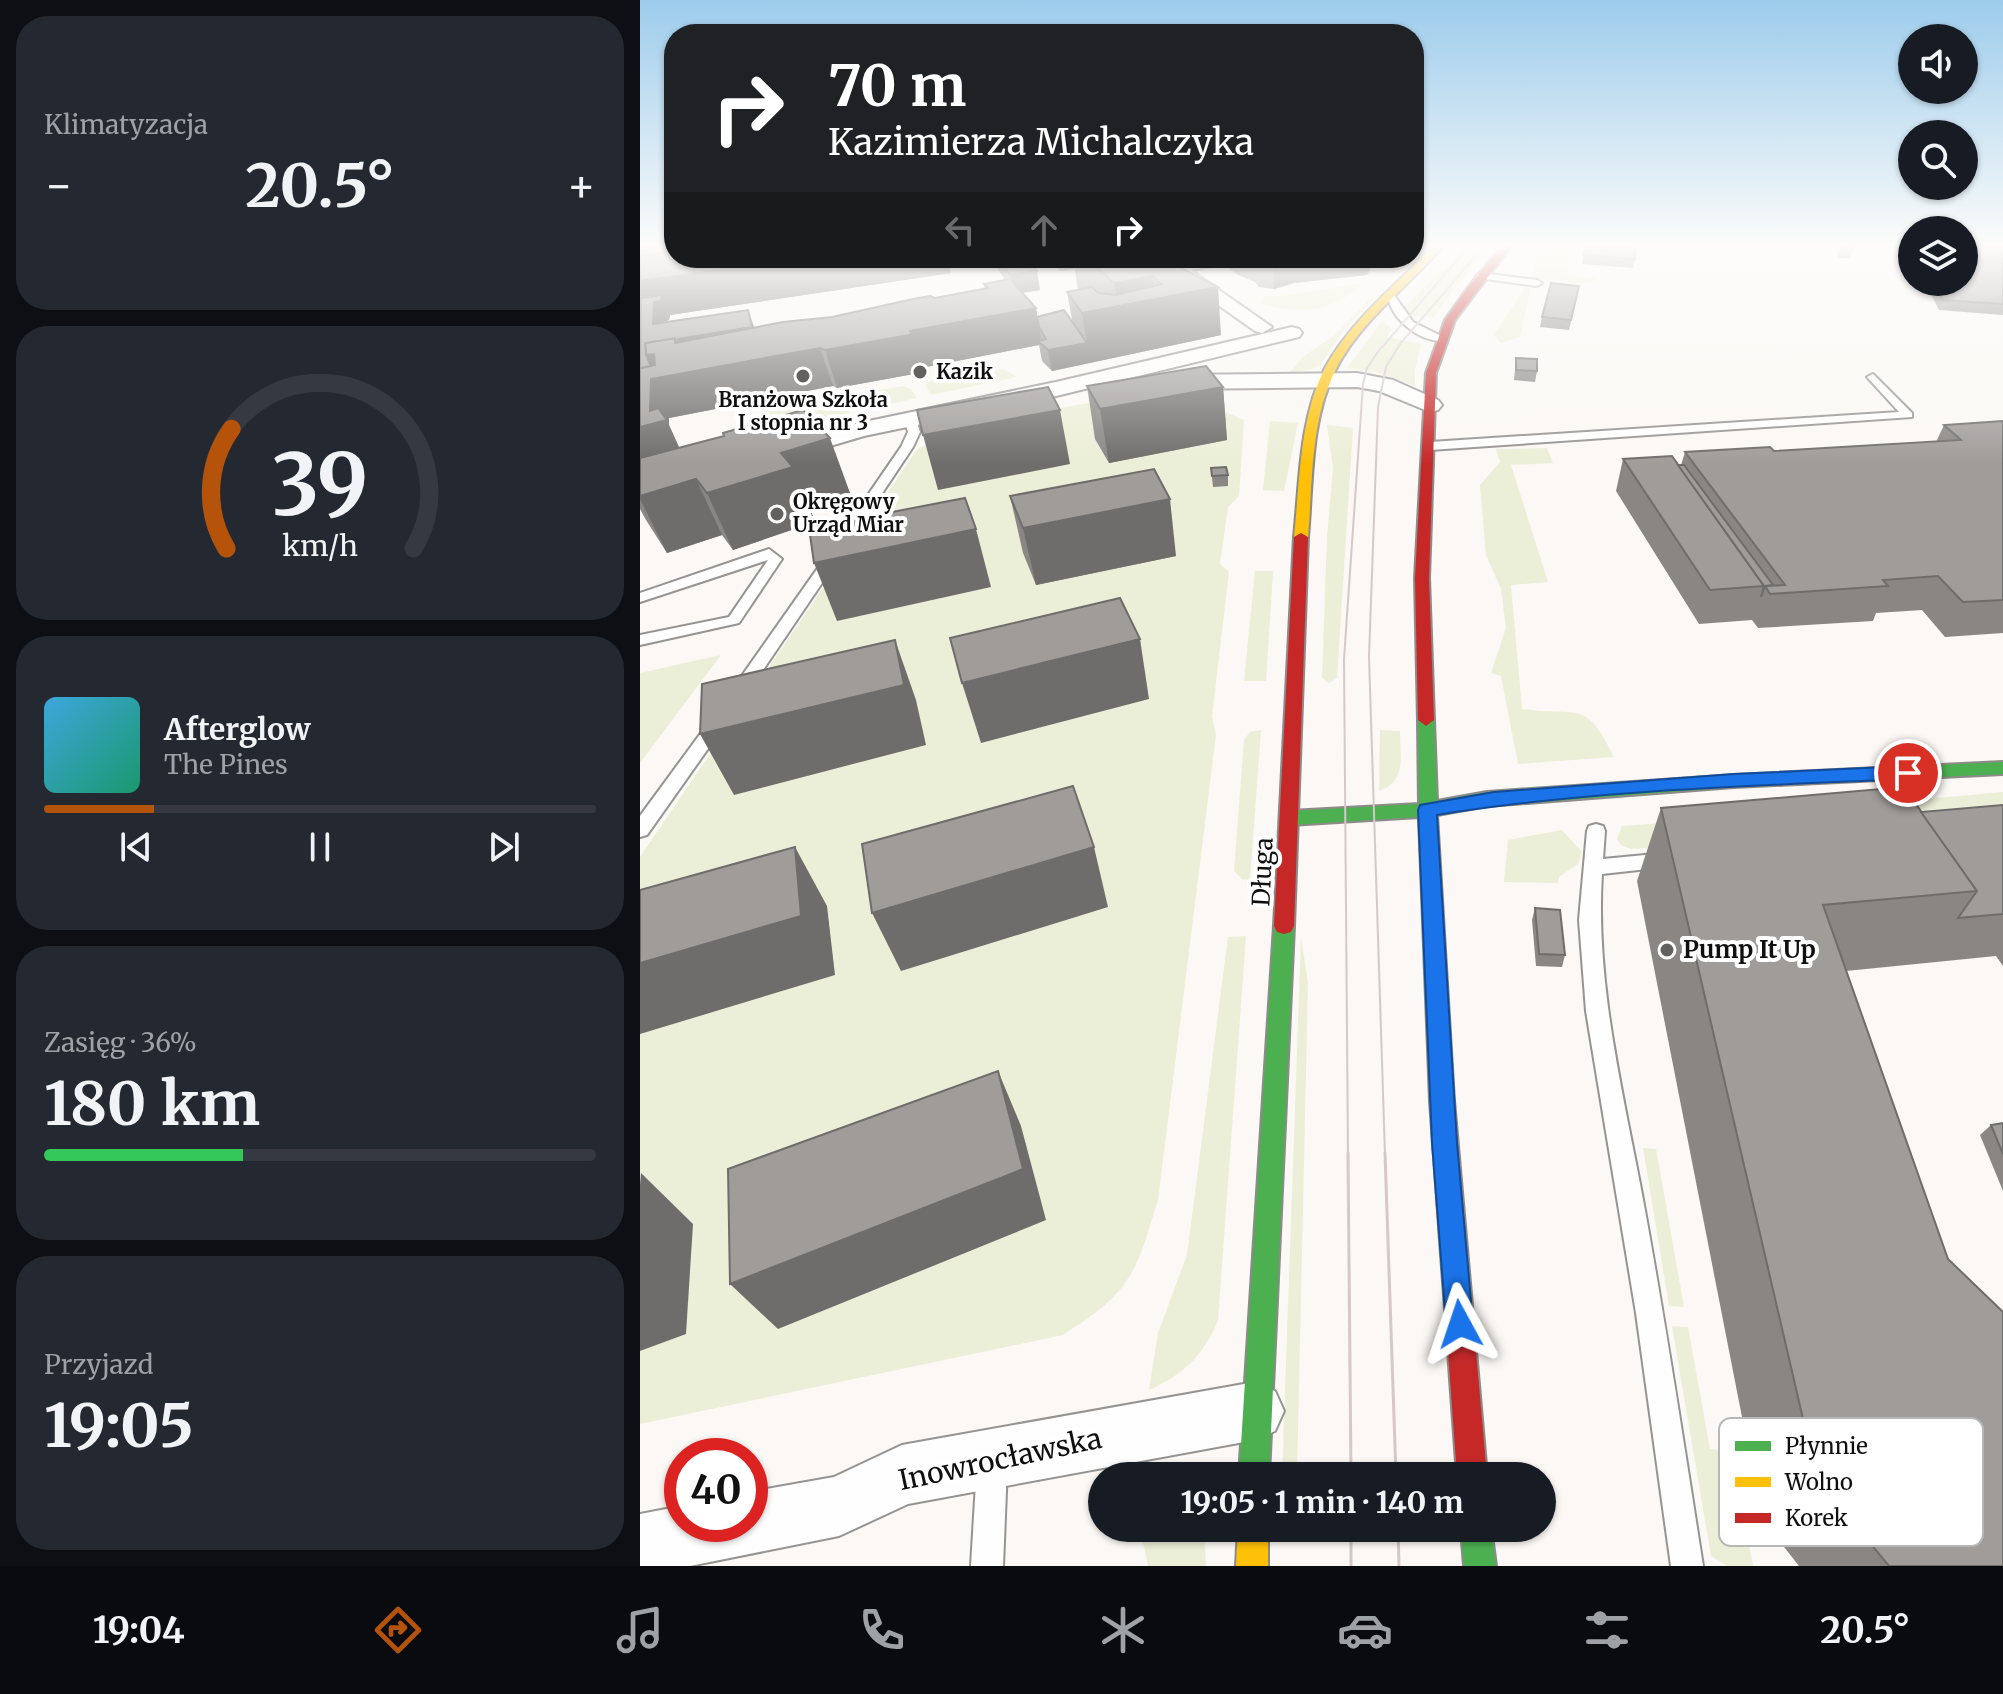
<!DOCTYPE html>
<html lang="pl">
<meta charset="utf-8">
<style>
:root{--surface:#171b24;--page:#242831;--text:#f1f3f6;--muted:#9ea1a6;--line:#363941;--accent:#b45309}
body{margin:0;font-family:Merriweather,serif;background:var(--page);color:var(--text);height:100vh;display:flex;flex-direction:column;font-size:30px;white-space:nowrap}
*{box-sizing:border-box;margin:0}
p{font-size:26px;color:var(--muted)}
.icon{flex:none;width:44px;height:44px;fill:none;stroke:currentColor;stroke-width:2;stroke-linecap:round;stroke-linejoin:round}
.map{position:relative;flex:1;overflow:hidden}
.drawer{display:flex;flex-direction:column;gap:16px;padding:16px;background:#0d0f14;width:640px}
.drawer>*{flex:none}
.top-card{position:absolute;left:24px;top:24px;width:760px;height:244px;border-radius:32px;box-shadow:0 2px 6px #0004;background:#202124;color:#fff;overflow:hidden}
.fabs{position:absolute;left:1258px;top:24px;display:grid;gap:16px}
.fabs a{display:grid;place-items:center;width:80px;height:80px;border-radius:50%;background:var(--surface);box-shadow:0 2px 6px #0004;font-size:40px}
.speed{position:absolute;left:24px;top:1438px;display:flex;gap:16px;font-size:40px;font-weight:700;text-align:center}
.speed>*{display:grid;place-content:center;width:104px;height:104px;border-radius:50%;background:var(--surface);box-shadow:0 2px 6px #0004;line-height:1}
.speed .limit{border:12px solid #d22;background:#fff;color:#111}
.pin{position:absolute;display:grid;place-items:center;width:68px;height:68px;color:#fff;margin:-34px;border:4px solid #fff;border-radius:50%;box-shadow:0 2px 8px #0007}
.me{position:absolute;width:88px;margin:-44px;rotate:355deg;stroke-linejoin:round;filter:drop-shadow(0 0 6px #0008)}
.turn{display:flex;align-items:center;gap:28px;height:168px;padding:0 32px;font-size:36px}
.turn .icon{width:104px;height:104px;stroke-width:2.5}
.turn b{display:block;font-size:56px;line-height:68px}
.lanes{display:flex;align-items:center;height:76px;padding:0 32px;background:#0003;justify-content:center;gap:40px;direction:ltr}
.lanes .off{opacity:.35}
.big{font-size:60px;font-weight:700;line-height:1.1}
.drawer .tile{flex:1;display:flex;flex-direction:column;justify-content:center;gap:12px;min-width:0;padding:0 28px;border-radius:32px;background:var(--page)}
.drawer .dial{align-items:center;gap:0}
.dial svg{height:208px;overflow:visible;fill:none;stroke:var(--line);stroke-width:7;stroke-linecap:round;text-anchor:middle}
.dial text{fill:var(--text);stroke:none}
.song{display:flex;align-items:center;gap:24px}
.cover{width:96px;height:96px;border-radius:12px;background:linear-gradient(135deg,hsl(200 70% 55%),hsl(160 70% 35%))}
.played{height:8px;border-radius:4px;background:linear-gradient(90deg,var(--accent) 20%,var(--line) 20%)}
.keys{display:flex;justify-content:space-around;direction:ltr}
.heat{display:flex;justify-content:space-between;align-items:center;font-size:44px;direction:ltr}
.charge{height:12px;border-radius:6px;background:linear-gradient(90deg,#34c759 36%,var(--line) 0)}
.trip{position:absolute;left:448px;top:1462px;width:468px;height:80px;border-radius:40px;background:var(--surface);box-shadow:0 2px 6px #0004;font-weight:700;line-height:80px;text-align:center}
.menu{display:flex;height:128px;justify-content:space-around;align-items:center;background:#090b0e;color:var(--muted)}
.menu .icon{width:56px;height:56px}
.menu .active{color:var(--accent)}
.menu b{font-size:36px;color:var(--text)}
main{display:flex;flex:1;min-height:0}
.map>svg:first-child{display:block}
</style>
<main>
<section class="drawer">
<div class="tile"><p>Klimatyzacja</p>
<div class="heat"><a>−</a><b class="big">20.5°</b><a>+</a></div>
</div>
<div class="tile dial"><svg viewBox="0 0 100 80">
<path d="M14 69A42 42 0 1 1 86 69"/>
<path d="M14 69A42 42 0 0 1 16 23" stroke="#b45309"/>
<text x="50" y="56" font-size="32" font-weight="700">39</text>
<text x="50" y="72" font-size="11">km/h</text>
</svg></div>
<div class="tile">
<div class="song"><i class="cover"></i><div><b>Afterglow</b><p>The Pines</p></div></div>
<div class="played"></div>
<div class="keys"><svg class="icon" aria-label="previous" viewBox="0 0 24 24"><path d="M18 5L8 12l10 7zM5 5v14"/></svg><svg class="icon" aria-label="pause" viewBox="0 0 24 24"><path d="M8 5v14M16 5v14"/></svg><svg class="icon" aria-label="next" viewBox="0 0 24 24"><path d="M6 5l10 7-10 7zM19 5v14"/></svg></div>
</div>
<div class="tile"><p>Zasięg · 36%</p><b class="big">180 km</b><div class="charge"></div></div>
<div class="tile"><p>Przyjazd</p><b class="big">19:05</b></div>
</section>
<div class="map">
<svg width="1363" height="1566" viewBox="0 0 1363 1566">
<rect width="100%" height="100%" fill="#fbf8f5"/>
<!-- green -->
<g fill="#ecefd7">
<polygon points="826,244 856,244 816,286 794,317 765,315 763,309"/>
<polygon points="910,244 932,244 927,276 955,278 956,281 949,283 890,278 896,262"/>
<path d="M724 283C693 312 659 316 620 303L625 296H641Z"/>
<polygon points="886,286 891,286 880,337 861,343 854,335"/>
<polygon points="733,295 736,296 704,330 681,365 670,370 650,372 664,356 695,335"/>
<polygon points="742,321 752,329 747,337 781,344 775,369 775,386 735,372 707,368"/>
<polygon points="349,369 365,370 377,377 291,395 285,384 297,378"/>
<polygon points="264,386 271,389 277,398 226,409 221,398 229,392"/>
<path d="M545 394 604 420 599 496 588 507 580 564 589 572 572 716 576 735 518 1200C509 1227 502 1260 485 1283 470 1305 445 1320 423 1335L0 1424V857L278 448C363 417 455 396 545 394Z"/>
<path d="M199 399 205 402 210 412 90 446 88 433C103 411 172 401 199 399Z"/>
<polygon points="630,421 658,423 644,491 623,490"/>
<polygon points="687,425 713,428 697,678 689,683 682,678 687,537 693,468"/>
<path d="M907 448 913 463 871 465 908 582 871 585 882 709C940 717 945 698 974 757L878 764 861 676 851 673 866 628 861 589 846 555 840 485 860 462 856 449Z"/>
<polygon points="615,571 633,571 626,681 604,681"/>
<polygon points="81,655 0,763 0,673"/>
<polygon points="621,730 610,880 602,879 594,871 604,740 610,732"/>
<path d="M740 730 760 731C760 755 767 782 739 791Z"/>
<polygon points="1363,792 1363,817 1067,819"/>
<polygon points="1051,821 1062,844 991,849 981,845 977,839 982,826"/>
<polygon points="922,830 942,852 938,864 919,877 918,883 864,882 868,840"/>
<path d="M606 936 578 1320C564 1355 543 1375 509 1390L518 1333 547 1255 588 937Z"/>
<polygon points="661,938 668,983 657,1476 642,1476"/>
<polygon points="1003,1148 1016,1149 1044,1307 1029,1306"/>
<polygon points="1032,1326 1048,1327 1070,1449 1091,1451 1113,1566 1087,1566 1071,1556"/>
<polygon points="500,1528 564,1528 566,1566 508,1566"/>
</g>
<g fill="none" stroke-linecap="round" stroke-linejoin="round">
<!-- lane casing -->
<g stroke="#959493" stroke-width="4">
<g id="lane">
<polygon points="580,259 583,264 536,273 531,270"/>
<polygon points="841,273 897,280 902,283 897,286 838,278 836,276"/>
<path d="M748 295H754L773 322 803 337V341C779 342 750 318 748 295Z"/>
<polygon points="1233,374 1272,413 1272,417 790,450 784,446 790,442 1259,412 1227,377"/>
<polygon points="270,415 276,419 280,432 273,447 211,540 201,540 199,537 261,447 268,432 264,419"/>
<polygon points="129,549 142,559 99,623 0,645 0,635 89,617 128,560 0,602 0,593"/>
<polygon points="192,554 199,558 106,695 94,695 92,691 94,687 187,555"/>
<polygon points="78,716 84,718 86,722 84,726 7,835 0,837 0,816 72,718"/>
<path d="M956 824 963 826 965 831 963 859 1026 853 1033 855 1036 860 1033 865 1026 867 962 874C955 985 984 1096 1004 1205 1026 1325 1044 1445 1063 1566H1031L996 1313 946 1011 939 920 947 831 949 826Z"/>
<polygon points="352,1451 362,1456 367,1466 363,1566 331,1566 337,1466 342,1456"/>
</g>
</g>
<!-- street casing -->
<g stroke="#959493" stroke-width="4">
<g id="street">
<polygon points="512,258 533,258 632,327 622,333 615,331"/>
<polygon points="652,327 659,329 662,333 659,337 416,396 224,436 143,460 134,458 131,453 134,448 219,423 416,382"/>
<polygon points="717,373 753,380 798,400 802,405 798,410 790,412 739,391 717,387 531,389 520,382 531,375"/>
<polygon points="615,1382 635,1391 644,1411 635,1431 615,1440 268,1504 199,1536 50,1566 0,1566 0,1514 42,1506 42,1524 110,1524 110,1492 194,1477 262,1445"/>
</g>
</g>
<!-- fast casing -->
<g stroke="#8c8b89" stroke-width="4">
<g id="fast">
<polygon points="786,714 794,720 797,801 847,792 1094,775 1363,762 1363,774 1094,787 847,806 797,815 814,1101 810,1109 802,1112 794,1109 790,1101 779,817 650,825 643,823 641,818 643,813 650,811 779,804 778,720"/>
<polygon points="644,918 651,920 654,926 629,1476 599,1476 634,926 637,920"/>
<polygon points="821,1528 851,1528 856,1566 824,1566"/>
</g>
</g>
<!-- slow casing -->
<g stroke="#8c8b89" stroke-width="4">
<g id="slow">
<path d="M796 244H805C770 285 721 320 696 369 670 420 673 481 668 537L666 540H656L654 537C660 481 659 419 685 368 711 320 758 283 796 244Z"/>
<polygon points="598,1528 628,1528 628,1566 596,1566"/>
</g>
</g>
<!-- jam casing -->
<g stroke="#8c8b89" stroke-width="4">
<g id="jam">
<polygon points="864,244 873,244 815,320 796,373 789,578 794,720 786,726 778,720 775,578 786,373 805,320 829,286"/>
<polygon points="661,533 668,537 654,926 651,932 644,934 637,932 634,926 654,537"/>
<polygon points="802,1090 810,1093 814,1101 847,1476 817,1476 790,1101 794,1093"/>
</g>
</g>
<!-- lane -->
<use href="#lane" fill="#fefefe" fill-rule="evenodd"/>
<!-- street -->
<use href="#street" fill="#fefefe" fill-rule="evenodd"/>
<!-- fast -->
<use href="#fast" fill="#4caf50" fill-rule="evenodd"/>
<!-- slow -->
<use href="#slow" fill="#ffc107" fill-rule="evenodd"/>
<!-- jam -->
<use href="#jam" fill="#c62828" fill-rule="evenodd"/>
<!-- tram-far1 -->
<g stroke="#d6c7cb" stroke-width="2">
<polyline points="708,1155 704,659 723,384 727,368 737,353 831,244"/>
<polyline points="745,1155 729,657 738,407 746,367 760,344 846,244"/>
</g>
<!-- tram -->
<g stroke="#d6c7cb" stroke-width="3">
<polyline points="708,1153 711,1476"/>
<polyline points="745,1153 756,1476"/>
<polyline points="711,1528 711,1566"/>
<polyline points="758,1528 759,1566"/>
</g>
</g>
<!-- wall -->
<g fill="#898684">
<polygon points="945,244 995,259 993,268 942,264"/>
<polygon points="1199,244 1211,244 1213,249 1210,258 1199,258 1197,252"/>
<polygon points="1253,244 1272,244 1272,263 1262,258 1252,246"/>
<polygon points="1363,244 1363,315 1299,310 1285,282 1324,282"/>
<polygon points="34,258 311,273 30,315 29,320 22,322 22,323 115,327 192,317 345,289 344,284 365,280 353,262 353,258 388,258 400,290 382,293 396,308 397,317 432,320 427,292 438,290 435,270 434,269 420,271 409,258 522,258 581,335 412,371 402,361 399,345 281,368 282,372 279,373 197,388 193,386 29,418 29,425 39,448 210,493 169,506 175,522 93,550 82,535 27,553 6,520 0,509 0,310"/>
<polygon points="574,258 734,258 732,259 731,268 727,275 654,283 634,289 619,287 615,282 598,275"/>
<polygon points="939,286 929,330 900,327 902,317"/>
<polygon points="876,358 897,371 895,382 874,380"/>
<polygon points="447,386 583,387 587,440 469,463 455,439"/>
<polygon points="1363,421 1363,633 1305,637 1282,610 1236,613 1233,621 1118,628 1112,620 1059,624 976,491 983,459 1038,465 1041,465 1045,452 1134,451 1296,442 1304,425"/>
<polygon points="571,468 588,475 588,486 573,487"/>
<polygon points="370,496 536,556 396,585 383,553"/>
<polygon points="1363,805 1363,966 1356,956 1206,971 1363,1566 1159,1566 1122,1519 997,881 1021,808 1281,812"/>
<polygon points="895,908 925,955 922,967 896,966 892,920"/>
<polygon points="1363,1123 1363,1191 1340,1135 1351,1125"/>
</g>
<!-- shaded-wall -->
<g fill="#6f6d6c">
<polygon points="33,244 34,244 34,258 303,258 309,264 311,273 30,315 29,320 22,322 22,344 0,303 0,273"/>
<polygon points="417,258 432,258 434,269 420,271"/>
<polygon points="633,258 734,258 732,259 731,268 727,275 654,283 634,289"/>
<polygon points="397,271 400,290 373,294 370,275"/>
<polygon points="512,276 515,299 578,287 581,335 412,371 408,350 447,343 442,313 478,306 474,283"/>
<polygon points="396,308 402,344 398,341 399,345 281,368 282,372 279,373 197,388 185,350 270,331"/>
<polygon points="108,310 115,329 180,348 193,386 29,418 29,425 45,460 0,474 0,427 10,411 6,355 35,343 35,338 38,339"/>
<polygon points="583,387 587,440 469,463 460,409"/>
<polygon points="420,410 430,464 298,490 283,435"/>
<polygon points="190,438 210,493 169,506 175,522 93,550 67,493 141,453"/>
<polygon points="56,479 82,535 27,553 0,499 0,496"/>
<polygon points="530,499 536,556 396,585 383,528"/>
<polygon points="336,529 351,587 197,621 174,563"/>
<polygon points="500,639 509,699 341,743 322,683"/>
<polygon points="255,640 276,700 286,745 94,795 60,734"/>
<polygon points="155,847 187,906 195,975 0,1034 0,963"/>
<polygon points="454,847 468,907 261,971 232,913"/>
<polygon points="358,1071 381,1126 406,1220 138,1329 90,1284"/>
<polygon points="1,1173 53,1224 46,1334 0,1351 0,1185"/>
</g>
<!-- building -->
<g fill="#9f9c9a" stroke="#6f6d6c" stroke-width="2">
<polygon points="0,244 33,244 33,252 0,256"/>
<polygon points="945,244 996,244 995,259 944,255"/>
<polygon points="1201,244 1211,244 1213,249 1202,249"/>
<polygon points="1262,244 1272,244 1272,252 1266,249"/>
<polygon points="1324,244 1363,244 1363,304 1303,300 1294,282 1324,282"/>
<polygon points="34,252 34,258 167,258 0,281 0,256"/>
<polygon points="289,258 306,258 309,264 291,266"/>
<polygon points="359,258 388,258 397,271 370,275"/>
<polygon points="446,258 522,258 578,287 442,313 427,292 452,287 458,293 476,295 522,284 512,276 474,283"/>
<polygon points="370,279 396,308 270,331 272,334 269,335 185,350 180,348 11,379 10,411 18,408 27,420 0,427 0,368 15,365 14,354 6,355 5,343 35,338 35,343 143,322 192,317 273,299 290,296 295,298 348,288 344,284"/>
<polygon points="911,283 939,286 931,320 902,317"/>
<polygon points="22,295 21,301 14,302 13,324 108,310 112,327 38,339 39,342 37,343 35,338 5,343 6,355 11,366 0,368 1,298"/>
<polygon points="424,310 447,343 408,350 398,341 406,339 399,327 397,317"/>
<polygon points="876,358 897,359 897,371 876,370"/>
<polygon points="566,366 583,387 460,409 447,386"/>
<polygon points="408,387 420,410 283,435 277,410"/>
<polygon points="163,410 190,438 141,453 153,467 67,493 56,479 0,496 0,458 84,436 83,433"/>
<polygon points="1363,421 1363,600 1323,602 1298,576 1243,580 1248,586 1130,594 1125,586 1145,585 1045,452 1130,447 1134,451 1321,440 1304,425"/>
<polygon points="1032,456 1124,586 1070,590 983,459"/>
<polygon points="1038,465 1044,465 1133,585 1125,586 1121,597 1124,586"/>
<polygon points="586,467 588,475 572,476 571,468"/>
<polygon points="514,469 530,499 383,528 370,496"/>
<polygon points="325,498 336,529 174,563 169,528"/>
<polygon points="480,598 500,639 322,683 310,638"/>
<polygon points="255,640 264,685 60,734 62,684"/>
<polygon points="433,786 454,847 232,913 222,844"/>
<polygon points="1264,787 1337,891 1183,905 1308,1259 1363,1312 1363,1566 1249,1566 1177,1479 1021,808"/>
<polygon points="1363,805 1363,914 1318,918 1337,891 1281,812"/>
<polygon points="155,847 161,916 0,963 0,890"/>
<polygon points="895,908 920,910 925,955 899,954"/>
<polygon points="358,1071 383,1169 90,1284 88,1169"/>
<polygon points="1363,1123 1363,1154 1351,1125"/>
</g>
<!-- sky -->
<linearGradient id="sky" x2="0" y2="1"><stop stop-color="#9dccec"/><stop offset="0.53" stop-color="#fdfcfa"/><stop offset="1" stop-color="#fdfcfa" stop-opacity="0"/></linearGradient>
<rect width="1363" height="464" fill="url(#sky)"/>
<!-- route -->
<path fill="#1a73e8" stroke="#114b97" stroke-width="2" d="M1268 766 1277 773 1268 779C1111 786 952 790 797 815L817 1143 833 1324 829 1334 820 1338 810 1334 806 1324 792 1143 778 810 780 805 854 792 1094 774Z"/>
<!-- markers -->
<g fill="#626160" stroke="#fff" stroke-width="3">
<circle cx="280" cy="372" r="8"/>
<circle cx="163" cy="376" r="8"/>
<circle cx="137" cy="514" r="8"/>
<circle cx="1027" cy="950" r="8"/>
</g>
<g text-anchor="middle" stroke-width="8" stroke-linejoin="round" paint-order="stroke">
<!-- far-poi labels -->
<g font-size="20" font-weight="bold" fill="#0f0f0f" stroke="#fff" text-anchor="start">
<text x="296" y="379">Kazik</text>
<text x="163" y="407" text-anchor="middle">Branżowa Szkoła<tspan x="163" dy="23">I stopnia nr 3</tspan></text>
<text x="153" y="509">Okręgowy<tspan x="153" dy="23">Urząd Miar</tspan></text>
</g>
<!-- street labels -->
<g font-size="24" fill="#0f0f0f" stroke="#fff">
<text transform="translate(623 872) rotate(-87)" y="8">Długa</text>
</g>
<!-- poi labels -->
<g font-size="24" font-weight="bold" fill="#0f0f0f" stroke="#fff" text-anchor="start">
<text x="1043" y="958">Pump It Up</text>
</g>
<!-- near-street labels -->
<g font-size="28" fill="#0f0f0f" stroke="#fff">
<text transform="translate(360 1459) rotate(-12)" y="10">Inowrocławska</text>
</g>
</g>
<!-- legend -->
<rect x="1079" y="1418" width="264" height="128" rx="12" fill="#fff" stroke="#b7b7b7" stroke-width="2"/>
<rect x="1095" y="1441" width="36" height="10" fill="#4caf50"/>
<rect x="1095" y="1477" width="36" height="10" fill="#ffc107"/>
<rect x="1095" y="1513" width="36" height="10" fill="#c62828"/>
<g font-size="22" fill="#0f0f0f">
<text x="1145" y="1454">Płynnie</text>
<text x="1145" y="1490">Wolno</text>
<text x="1145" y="1526">Korek</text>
</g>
</svg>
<div class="fabs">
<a><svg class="icon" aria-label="sound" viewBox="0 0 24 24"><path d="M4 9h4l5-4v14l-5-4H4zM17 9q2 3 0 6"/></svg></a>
<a><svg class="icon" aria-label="search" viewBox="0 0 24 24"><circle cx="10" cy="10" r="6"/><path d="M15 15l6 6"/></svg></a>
<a><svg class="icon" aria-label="layers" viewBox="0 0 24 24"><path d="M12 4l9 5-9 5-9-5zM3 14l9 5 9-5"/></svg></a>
</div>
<div class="speed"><div class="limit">40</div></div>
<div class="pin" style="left:1268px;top:773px;background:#d93025"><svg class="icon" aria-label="arrive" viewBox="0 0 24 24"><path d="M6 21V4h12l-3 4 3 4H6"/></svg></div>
<svg class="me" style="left:820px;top:1324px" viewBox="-20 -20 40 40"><path d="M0-17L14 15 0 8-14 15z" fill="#1a73e8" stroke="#fff" stroke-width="4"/></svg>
<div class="trip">19:05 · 1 min · 140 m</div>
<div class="top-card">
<div class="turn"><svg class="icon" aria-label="right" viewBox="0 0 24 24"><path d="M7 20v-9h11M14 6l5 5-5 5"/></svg><div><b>70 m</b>Kazimierza Michalczyka</div></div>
<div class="lanes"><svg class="icon off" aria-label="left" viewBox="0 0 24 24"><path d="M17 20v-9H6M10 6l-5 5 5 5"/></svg><svg class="icon off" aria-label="ahead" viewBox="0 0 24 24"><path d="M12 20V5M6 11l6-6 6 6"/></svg><svg class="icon" aria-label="right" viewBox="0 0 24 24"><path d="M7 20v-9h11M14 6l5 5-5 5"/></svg></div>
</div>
</div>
</main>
<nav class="menu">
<b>19:04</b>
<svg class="icon active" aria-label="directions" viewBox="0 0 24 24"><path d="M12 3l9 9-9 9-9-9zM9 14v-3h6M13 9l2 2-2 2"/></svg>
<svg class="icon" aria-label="music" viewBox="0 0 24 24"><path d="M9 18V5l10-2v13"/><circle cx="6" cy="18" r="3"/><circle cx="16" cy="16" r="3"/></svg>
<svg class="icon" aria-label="phone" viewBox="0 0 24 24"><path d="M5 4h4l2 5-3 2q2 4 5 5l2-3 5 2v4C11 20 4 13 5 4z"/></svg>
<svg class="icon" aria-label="climate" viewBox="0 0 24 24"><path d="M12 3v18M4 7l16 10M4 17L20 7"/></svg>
<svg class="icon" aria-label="car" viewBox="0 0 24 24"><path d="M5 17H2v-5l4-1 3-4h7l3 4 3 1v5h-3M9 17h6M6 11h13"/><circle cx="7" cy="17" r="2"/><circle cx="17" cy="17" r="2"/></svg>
<svg class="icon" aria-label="filters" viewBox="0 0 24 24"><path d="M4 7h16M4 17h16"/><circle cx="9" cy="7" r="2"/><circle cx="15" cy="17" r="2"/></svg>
<b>20.5°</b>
</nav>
